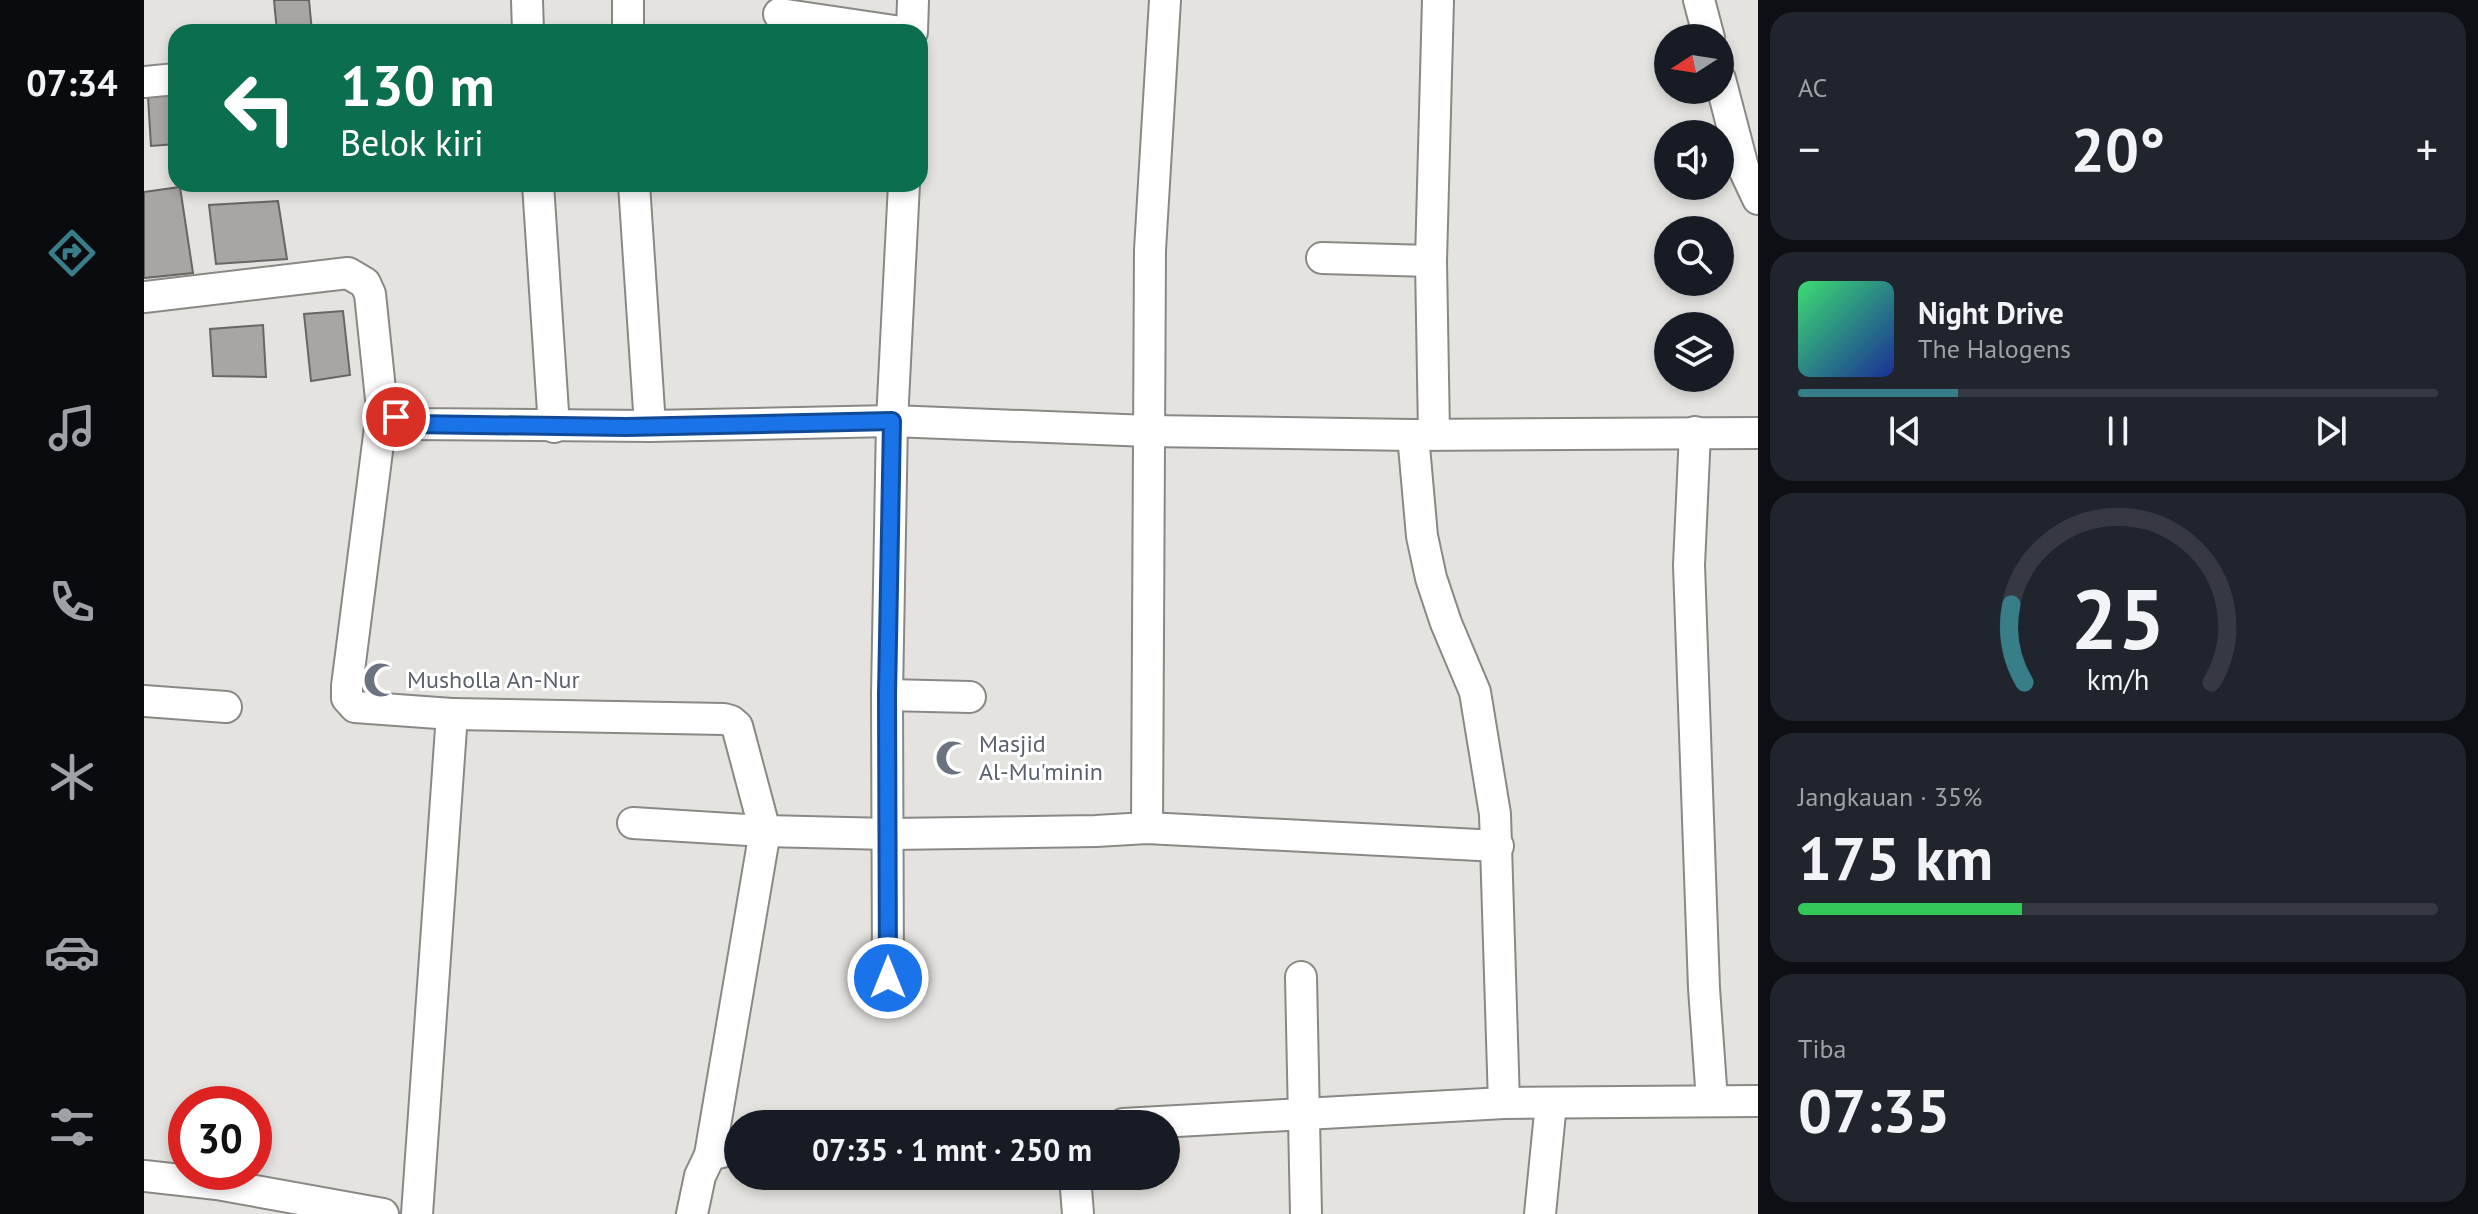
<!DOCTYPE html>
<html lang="id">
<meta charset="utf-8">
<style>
:root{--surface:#171b24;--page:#20242c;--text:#f1f3f6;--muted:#9ea1a6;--line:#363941;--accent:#377e88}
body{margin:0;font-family:"PT Sans",sans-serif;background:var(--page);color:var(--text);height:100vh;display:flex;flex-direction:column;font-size:30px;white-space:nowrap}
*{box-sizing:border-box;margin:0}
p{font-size:26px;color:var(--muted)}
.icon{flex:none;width:44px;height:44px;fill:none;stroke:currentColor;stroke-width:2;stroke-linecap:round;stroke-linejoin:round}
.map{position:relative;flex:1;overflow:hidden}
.sheet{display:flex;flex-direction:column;gap:12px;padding:12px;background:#0d0f14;width:720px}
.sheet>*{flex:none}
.banner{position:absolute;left:24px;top:24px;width:760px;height:168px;border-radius:24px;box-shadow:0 4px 12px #0003;background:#0b6e4f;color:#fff;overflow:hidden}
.needle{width:52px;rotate:258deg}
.fabs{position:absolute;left:1510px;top:24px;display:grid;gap:16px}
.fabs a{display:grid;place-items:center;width:80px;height:80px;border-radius:50%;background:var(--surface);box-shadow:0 4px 12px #0003;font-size:40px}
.speed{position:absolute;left:24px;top:1086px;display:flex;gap:16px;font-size:40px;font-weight:700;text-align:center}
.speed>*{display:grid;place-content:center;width:104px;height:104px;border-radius:50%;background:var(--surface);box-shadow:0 4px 12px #0003;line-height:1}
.speed .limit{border:12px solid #d22;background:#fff;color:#111}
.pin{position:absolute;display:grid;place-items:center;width:68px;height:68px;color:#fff;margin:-34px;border:4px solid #fff;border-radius:50%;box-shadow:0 2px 8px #0007}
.me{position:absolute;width:88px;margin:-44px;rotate:0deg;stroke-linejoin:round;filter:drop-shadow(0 0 6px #0008)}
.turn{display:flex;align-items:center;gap:28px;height:168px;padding:0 40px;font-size:36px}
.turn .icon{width:104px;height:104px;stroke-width:2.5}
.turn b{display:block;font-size:56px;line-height:68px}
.big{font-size:60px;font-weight:700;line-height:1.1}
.sheet .tile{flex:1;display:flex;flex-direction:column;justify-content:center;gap:12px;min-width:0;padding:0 28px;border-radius:24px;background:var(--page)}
.sheet .dial{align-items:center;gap:0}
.dial svg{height:208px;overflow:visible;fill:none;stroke:var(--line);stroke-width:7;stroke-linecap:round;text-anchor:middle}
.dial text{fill:var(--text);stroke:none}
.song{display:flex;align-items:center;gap:24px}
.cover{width:96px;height:96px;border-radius:12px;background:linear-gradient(135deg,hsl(140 70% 55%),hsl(230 70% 35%))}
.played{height:8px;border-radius:4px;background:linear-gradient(90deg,var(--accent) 25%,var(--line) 25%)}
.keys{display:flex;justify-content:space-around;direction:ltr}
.heat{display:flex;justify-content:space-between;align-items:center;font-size:44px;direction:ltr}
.charge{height:12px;border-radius:6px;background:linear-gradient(90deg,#34c759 35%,var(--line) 0)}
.trip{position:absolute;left:580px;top:1110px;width:456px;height:80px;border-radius:40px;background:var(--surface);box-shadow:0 4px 12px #0003;font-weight:700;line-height:80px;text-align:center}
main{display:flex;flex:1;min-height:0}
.tab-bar{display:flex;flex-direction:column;width:144px;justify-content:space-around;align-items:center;background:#090b0e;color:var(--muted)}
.tab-bar .icon{width:56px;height:56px}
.tab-bar .current{color:var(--accent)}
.tab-bar b{font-size:36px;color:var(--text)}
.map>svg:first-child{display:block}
</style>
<main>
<nav class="tab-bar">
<b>07:34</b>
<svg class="icon current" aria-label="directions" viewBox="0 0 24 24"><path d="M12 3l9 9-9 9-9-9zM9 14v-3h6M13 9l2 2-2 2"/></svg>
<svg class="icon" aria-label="music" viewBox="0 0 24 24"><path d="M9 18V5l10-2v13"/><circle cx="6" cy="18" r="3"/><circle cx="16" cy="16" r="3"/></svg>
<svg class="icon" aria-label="phone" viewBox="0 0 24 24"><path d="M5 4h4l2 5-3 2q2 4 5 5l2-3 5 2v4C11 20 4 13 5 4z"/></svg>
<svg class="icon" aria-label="climate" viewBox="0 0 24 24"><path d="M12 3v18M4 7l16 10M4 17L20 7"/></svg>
<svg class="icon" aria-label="car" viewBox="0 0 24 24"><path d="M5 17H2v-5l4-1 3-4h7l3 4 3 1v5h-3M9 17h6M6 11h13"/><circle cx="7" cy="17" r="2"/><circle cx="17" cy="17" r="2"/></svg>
<svg class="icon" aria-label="filters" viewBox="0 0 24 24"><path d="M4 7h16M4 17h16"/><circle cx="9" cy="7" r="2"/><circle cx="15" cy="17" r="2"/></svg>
</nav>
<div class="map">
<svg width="1614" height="1214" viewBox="0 0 1614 1214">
<rect width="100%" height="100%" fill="#e5e3e0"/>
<!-- building -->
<g fill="#a8a6a3" stroke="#686663" stroke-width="2">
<polygon points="130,0 165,0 168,32 133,32"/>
<polygon points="32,93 32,144 7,146 4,97"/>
<polygon points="36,187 49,273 0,278 0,192"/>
<polygon points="134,201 143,259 72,264 65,205"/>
<polygon points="199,311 206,375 167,381 160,314"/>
<polygon points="119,325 122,377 69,376 66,329"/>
</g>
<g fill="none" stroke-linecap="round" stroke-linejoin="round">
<!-- minor casing -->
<g stroke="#8a8885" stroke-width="34">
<g id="minor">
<polyline points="383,0 384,32"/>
<polyline points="484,0 484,32"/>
<polyline points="1555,0 1565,38"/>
<polyline points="635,14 757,32"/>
<polyline points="768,32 769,0"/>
<polyline points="1576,79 1599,167 1614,199"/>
<polyline points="0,82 32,79"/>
<polyline points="394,184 410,427"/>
<polyline points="490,184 506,426"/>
<polyline points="1178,258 1287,261"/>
<polyline points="0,297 204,273 221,283 226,294 237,399 245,411 267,424 506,426 748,421 1005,431 1269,435 1614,433"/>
<polyline points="239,404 203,686 203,698 211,707 308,714 273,1214"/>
<polyline points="1551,432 1545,565 1560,988 1568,1101"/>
<polyline points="1290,434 1287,261 1294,0"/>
<polyline points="1269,435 1278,536 1287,578 1302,623 1331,692 1351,814 1360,1103"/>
<polyline points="743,695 826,697"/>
<polyline points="0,701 82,707"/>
<polyline points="308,714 580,719 587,721 593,726 621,831 566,1155"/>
<polyline points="489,823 621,831 745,834 952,831 1003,828 1354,846"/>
<polyline points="1003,828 1006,250 1021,0"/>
<polyline points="1157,977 1162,1214"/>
<polyline points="744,978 743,695 748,421 760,184"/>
<polyline points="979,1124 1360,1103 1614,1101"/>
<polyline points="0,1176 73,1184 239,1214"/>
<polyline points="931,1176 934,1214"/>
<polyline points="548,1214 556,1176 566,1155 594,1148"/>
<polyline points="1396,1214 1407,1103"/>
</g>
</g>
<!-- minor -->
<use href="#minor" stroke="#fff" stroke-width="30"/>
</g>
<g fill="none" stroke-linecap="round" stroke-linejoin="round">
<!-- route casing -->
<g stroke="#114b97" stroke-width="20">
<polyline id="route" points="252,417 267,424 482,427 748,421 743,695 744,978"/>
</g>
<!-- route -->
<use href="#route" stroke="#1a73e8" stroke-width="14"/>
</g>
<!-- icons -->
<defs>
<g id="mosque-bare" transform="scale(2.76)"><path d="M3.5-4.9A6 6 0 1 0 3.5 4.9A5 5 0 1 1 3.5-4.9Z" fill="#6b7280" stroke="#fff" stroke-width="2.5" paint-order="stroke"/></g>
</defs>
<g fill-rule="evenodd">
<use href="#mosque-bare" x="237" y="680"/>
<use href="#mosque-bare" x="809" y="758"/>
</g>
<g text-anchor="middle" stroke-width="6" stroke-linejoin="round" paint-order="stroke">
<!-- worship labels -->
<g font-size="24" fill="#5b616d" stroke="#fff" text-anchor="start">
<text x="263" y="688">Musholla An-Nur</text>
<text x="835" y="752">Masjid<tspan x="835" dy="28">Al-Mu'minin</tspan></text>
</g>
</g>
</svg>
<div class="fabs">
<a><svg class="needle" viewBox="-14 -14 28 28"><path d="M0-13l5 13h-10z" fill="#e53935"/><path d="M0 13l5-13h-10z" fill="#9ea1a6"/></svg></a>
<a><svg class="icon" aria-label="sound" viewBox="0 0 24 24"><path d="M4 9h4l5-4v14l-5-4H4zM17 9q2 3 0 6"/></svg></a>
<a><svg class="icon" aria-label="search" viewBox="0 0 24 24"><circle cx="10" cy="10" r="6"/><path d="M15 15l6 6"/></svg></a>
<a><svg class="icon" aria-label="layers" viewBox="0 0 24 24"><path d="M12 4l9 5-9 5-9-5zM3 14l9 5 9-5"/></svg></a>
</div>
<div class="speed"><div class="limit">30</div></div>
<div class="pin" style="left:252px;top:417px;background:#d93025"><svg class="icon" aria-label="arrive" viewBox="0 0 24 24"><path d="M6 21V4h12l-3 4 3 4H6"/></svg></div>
<svg class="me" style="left:744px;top:978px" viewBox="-20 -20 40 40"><circle r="17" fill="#1a73e8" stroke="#fff" stroke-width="3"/><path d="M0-11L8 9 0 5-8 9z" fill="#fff"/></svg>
<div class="trip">07:35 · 1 mnt · 250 m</div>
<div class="banner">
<div class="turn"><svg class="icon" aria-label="left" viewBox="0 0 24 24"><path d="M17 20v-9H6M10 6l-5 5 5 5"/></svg><div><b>130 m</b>Belok kiri</div></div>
</div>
</div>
<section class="sheet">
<div class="tile"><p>AC</p>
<div class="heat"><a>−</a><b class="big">20°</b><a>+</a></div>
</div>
<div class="tile">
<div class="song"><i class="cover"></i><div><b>Night Drive</b><p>The Halogens</p></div></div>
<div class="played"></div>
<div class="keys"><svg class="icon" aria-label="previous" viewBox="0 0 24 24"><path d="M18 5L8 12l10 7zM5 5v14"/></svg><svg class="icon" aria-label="pause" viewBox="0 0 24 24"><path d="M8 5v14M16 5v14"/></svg><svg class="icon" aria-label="next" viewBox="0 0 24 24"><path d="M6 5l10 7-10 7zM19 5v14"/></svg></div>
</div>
<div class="tile dial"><svg viewBox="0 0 100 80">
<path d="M14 69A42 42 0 1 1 86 69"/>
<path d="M14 69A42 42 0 0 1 9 39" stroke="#377e88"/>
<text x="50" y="56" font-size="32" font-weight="700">25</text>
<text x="50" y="72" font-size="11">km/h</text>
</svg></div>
<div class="tile"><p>Jangkauan · 35%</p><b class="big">175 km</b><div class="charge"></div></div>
<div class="tile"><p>Tiba</p><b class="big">07:35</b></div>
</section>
</main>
